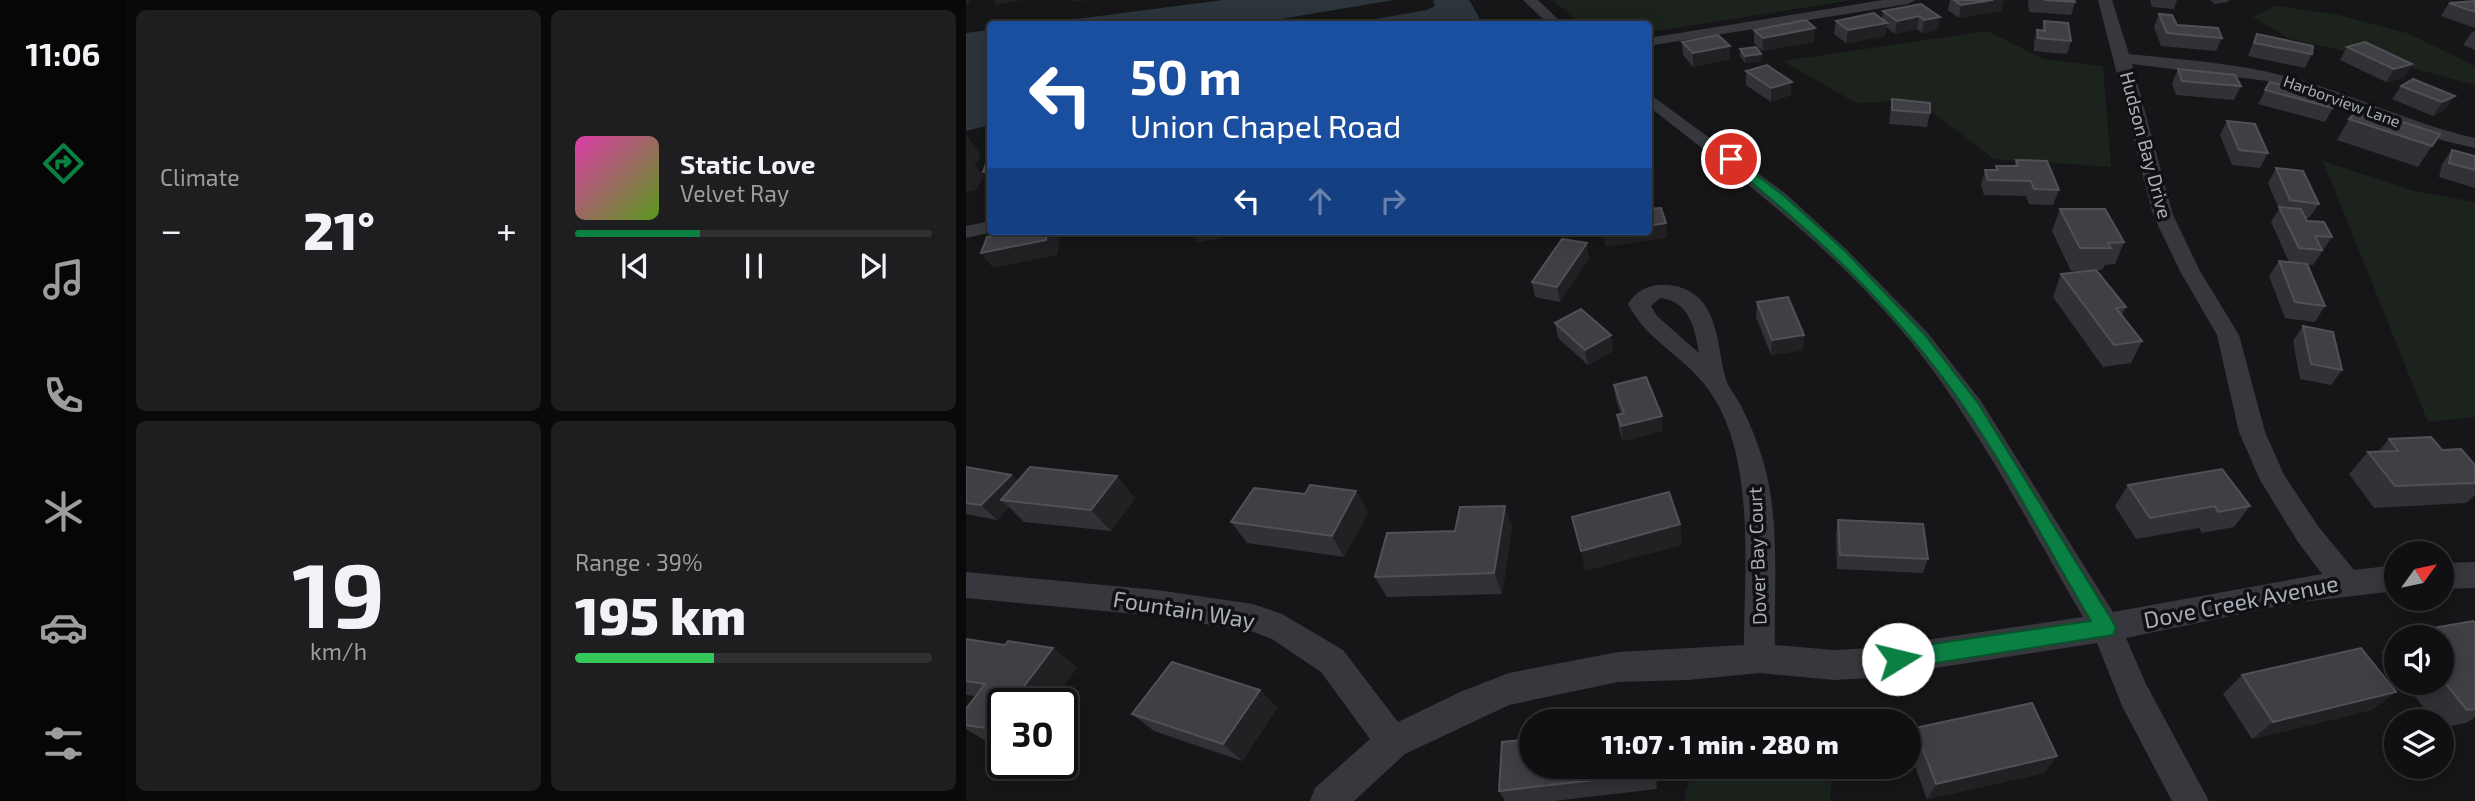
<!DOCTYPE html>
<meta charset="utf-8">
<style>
:root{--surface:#101012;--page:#1e1e20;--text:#f1f3f6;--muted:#9c9d9f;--line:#303032;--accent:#0b8043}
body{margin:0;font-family:"Exo 2",sans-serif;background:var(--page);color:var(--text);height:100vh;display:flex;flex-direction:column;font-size:26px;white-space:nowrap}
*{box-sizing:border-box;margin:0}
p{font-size:23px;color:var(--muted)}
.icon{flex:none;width:38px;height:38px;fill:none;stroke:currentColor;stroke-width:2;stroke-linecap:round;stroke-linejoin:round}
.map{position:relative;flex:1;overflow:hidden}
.details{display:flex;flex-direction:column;gap:10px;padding:10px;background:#09090a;width:840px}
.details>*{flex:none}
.hud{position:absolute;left:21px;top:21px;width:665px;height:214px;border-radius:7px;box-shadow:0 4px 18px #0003,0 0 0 2px var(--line);background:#1a4fa0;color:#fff;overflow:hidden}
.needle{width:46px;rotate:57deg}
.fabs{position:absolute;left:1418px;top:541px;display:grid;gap:14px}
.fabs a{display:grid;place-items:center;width:70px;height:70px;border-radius:50%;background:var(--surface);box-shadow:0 4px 18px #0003,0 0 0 2px var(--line);font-size:35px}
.speed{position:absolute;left:21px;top:688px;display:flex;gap:14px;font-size:35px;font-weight:700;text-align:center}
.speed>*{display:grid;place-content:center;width:91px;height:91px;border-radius:50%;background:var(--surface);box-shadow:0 4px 18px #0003,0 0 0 2px var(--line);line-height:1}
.speed .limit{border:4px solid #111;border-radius:10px;background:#fff;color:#111}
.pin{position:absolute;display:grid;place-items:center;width:60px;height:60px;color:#fff;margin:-30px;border:4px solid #fff;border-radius:50%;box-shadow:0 2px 7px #0007}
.me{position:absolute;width:77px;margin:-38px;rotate:81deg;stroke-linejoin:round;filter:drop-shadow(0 0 5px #0008)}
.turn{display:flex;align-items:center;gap:24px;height:147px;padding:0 28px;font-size:32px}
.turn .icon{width:91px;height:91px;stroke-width:2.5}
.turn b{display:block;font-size:49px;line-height:60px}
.lanes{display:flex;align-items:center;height:66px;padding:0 28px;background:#0003;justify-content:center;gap:35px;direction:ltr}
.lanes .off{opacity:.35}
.big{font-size:52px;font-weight:800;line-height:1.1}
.details .card{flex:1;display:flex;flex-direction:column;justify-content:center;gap:10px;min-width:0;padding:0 24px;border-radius:10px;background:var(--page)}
.details .dial{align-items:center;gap:0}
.dial b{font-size:91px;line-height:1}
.song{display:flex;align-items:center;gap:21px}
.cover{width:84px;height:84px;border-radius:10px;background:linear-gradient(135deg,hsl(320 70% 55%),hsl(90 70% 35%))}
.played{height:7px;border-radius:4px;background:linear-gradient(90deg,var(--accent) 35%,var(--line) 35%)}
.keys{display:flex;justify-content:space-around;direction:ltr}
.heat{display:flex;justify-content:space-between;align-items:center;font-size:38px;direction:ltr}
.charge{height:10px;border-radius:5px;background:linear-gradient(90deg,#34c759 39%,var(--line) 0)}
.details .tiles{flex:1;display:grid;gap:10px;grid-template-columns:repeat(2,1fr)}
.trip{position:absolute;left:553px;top:709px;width:402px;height:70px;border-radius:35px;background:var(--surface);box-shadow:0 4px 18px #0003,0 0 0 2px var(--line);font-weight:800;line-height:70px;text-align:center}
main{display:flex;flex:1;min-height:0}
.menu{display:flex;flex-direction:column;width:126px;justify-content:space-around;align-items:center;background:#060607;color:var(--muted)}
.menu .icon{width:49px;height:49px}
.menu .active{color:var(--accent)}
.menu b{font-size:32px;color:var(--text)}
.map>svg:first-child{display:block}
</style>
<main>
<nav class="menu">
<b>11:06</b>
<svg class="icon active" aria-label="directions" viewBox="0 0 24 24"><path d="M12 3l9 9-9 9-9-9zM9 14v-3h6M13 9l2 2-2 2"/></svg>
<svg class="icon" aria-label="music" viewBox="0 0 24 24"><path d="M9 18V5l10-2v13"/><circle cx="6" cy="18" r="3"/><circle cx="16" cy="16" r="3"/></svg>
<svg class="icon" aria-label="phone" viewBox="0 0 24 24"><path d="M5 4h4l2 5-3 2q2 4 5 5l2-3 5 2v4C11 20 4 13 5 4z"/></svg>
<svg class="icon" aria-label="climate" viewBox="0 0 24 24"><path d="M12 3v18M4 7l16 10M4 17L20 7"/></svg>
<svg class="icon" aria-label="car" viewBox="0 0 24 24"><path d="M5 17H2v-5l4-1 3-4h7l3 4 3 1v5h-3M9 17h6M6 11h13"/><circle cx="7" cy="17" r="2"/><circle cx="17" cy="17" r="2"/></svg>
<svg class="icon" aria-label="filters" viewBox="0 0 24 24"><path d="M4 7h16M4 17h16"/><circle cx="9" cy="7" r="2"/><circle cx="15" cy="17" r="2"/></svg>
</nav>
<section class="details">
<div class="tiles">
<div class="card"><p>Climate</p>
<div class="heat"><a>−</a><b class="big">21°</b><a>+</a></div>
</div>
<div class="card">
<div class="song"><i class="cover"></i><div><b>Static Love</b><p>Velvet Ray</p></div></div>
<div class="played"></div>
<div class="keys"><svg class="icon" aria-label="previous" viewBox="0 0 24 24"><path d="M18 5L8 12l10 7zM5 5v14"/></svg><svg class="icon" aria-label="pause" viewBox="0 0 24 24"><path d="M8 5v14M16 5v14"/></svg><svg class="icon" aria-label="next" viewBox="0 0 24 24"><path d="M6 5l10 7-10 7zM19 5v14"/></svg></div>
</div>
<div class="card dial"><b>19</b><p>km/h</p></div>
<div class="card"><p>Range · 39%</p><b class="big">195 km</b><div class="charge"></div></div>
</div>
</section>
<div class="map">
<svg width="1509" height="801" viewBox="0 0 1509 801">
<rect width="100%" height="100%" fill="#161618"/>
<!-- green -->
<g fill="#1c231d">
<polygon points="586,0 887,0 683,32 682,24 617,24"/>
<polygon points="1309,6 1369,14 1441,33 1509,66 1509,85 1405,57 1324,39 1287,17"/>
<polygon points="1021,31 1077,59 1137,66 1145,167 1028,159 950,100 890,103 817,61"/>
<polygon points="1357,161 1448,191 1509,202 1509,417 1462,422"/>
<polygon points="740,707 872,711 871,721 736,721"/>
<polygon points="726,767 867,767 864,801 718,801"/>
</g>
<!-- water -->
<g fill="#2c353c">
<polygon points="257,0 428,0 284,24 72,24"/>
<polygon points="467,0 503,0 513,17 512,22 503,24 381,24 461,10 469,6"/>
<polygon points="24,30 24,125 0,131 0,33"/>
</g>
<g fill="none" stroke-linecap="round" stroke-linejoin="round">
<!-- minor -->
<g fill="#37383d" fill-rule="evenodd">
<polygon points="557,0 572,0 597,24 582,24"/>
<polygon points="917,0 949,0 942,4 682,46 682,38"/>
<path d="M1132 0H1146L1163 54C1218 60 1273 63 1327 78 1389 95 1446 124 1509 138V148L1479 141 1301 81 1166 64 1207 215 1234 271 1273 335 1299 432 1318 475 1352 526 1388 570 1430 565V591L1327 603 1160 638 1180 684 1243 801H1206L1156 706 1131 643 905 678 868 680 794 673 722 680 652 682 543 705 439 754 388 801H344L349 788 404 739 355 672 306 639 287 632 191 616 0 598V572L191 590 287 604 316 614 377 650 432 722 494 692 543 673 652 652 778 645C778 566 791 451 739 385 715 354 681 341 662 304 671 289 686 283 703 285 752 291 750 339 759 376 761 386 770 396 774 404 784 423 792 443 798 464 814 520 808 586 809 645L868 650 905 648 1117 617C1063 525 1013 427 946 343 871 251 776 179 682 106V93L819 193 881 250 961 332 1015 401 1147 612 1356 574 1332 542 1294 480 1273 432 1251 335 1214 271 1187 215ZM694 298C723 301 729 328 733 353L691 316 685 306Z"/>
<polygon points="24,221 24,231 31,231 0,238 0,226"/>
<polygon points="1509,562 1509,588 1475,589 1475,563"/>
</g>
</g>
<!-- wall -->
<g fill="#323236">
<polygon points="984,0 1038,0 1035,11 993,18 982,10"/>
<polygon points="1062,0 1108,0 1109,2 1105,15 1063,12"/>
<polygon points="1184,0 1211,0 1208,9 1186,7"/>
<polygon points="1244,0 1263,0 1262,2 1249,4"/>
<polygon points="1509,1 1509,28 1475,16 1483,3"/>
<polygon points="955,4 972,30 956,33 951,29 929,34 920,27 919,36 880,43 868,34 870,21 916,19 917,11"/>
<polygon points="1193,14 1211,25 1256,38 1250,51 1195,46 1188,27"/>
<polygon points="1078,21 1105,41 1101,54 1068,51 1068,43 1071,30 1076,31"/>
<polygon points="788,30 848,42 796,51 788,43"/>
<polygon points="1509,31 1509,50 1497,45 1506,32"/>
<polygon points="1291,34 1346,54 1339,68 1282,56"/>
<polygon points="716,42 764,59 727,67 717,55"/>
<polygon points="1381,47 1446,64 1438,78 1420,82 1374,60"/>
<polygon points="774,49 795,54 795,61 779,63 774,56"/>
<polygon points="1212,69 1275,86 1268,100 1210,95 1206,83"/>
<polygon points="780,71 825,95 805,102 780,85"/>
<polygon points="1304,82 1367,108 1359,122 1292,104"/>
<polygon points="1435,86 1489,96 1479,109 1467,116 1426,99"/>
<polygon points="926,99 964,113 961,127 923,124"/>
<polygon points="1383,119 1474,134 1452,167 1371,140"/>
<polygon points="1261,121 1302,153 1294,168 1266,165 1254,135"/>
<polygon points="1486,150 1509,156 1509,188 1473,177 1476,164"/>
<polygon points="1050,160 1093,190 1087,205 1063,204 1060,196 1018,195 1015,185 1019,170 1029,170 1030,166 1048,166"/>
<polygon points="1310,168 1353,204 1343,218 1340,218 1341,221 1366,237 1347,265 1342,265 1359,306 1349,322 1319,318 1303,276 1313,261 1323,262 1305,222 1313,209 1302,183"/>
<polygon points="1094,209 1158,242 1149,264 1139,265 1136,270 1130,270 1160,307 1156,315 1176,341 1165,363 1137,367 1087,297 1095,274 1128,270 1105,271 1086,231"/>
<polygon points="623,258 594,302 569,297 566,282"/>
<polygon points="791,302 838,335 837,350 805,355 790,317"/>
<polygon points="589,323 647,351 622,365 592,338"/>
<polygon points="1337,326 1376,370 1365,385 1334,379 1327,341"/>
<polygon points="648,385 697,431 657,441 653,430 651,415 655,414 650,400"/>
<polygon points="1423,439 1476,450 1509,483 1509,495 1500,503 1408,508 1383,474 1402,452 1412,452"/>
<polygon points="0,467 45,475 52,481 169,498 145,531 58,522 43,507 31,520 0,514"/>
<polygon points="1162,485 1284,506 1268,527 1236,533 1233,528 1170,539 1149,506"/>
<polygon points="390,491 402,513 378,557 281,543 265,522 339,494"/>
<polygon points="872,520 962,559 957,573 871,569 870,535"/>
<polygon points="546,527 536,594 421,597 409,577 489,531"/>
<polygon points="1509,623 1509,717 1500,723 1475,728 1475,721 1468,721 1438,682 1475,682 1475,637 1434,637 1439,633"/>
<polygon points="0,639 111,667 85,704 37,704 37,744 18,740 0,729 0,709 9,696 0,695"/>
<polygon points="1430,640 1430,671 1415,652"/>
<polygon points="1276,675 1430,692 1405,710 1286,739 1257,694"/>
<polygon points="294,690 311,708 276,761 188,731 166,714"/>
<polygon points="949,728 1091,756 1078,773 961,799 943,750 943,742"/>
<polygon points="690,766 691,789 588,801 539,801 533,791"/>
</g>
<!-- shaded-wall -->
<g fill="#212124">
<polygon points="0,0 5,0 0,6"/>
<polygon points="27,0 56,0 30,5"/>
<polygon points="107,0 122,0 108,2"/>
<polygon points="1027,0 1038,0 1035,11 993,18 995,5"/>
<polygon points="953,16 951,29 929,34 931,21"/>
<polygon points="974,17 972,30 956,33 958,20"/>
<polygon points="921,23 919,36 880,43 882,30"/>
<polygon points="849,28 848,42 796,51 797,38"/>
<polygon points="764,46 764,59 727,67 727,53"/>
<polygon points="795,54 795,61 779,63 779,56"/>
<polygon points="1446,64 1438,78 1420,82 1428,69"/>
<polygon points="826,82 825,95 805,102 805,88"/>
<polygon points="1489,96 1479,109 1467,116 1476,102"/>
<polygon points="0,134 15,155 9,165 18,176 9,191 0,192"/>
<polygon points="24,171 24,182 17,172"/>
<polygon points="700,223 701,238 639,247 637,232 682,231 682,226"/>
<polygon points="82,231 88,231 94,239 91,255 27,268 15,253"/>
<polygon points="225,231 284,231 232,243"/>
<polygon points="621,243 623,258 594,302 591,287"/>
<polygon points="645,335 647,351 622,365 619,350"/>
<polygon points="838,335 837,350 805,355 806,340"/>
<polygon points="696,416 697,431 657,441 655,426"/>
<polygon points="45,475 60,489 35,500 43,507 31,520 15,505"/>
<polygon points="151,476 169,498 145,531 125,510"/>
<polygon points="390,491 402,513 378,557 366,536"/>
<polygon points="539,506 546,527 536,594 528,573"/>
<polygon points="714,524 716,545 619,571 615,551"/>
<polygon points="87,648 111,667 85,704 48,704 46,702"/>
<polygon points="294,690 311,708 276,761 257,744"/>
<polygon points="1430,692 1405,710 1286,739 1307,722"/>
<polygon points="37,705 37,739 19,728"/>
<polygon points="1091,756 1078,773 961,799 970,784"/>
<polygon points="688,766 690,766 691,789 688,773"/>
</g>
<!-- building -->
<g fill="#3f3f44" stroke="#4f5156" stroke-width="2">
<polygon points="988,0 1027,0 995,5"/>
<polygon points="1078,0 1108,0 1109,2"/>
<polygon points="1509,1 1509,12 1483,3"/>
<polygon points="955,4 974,17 958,20 953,16 931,21 917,11"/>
<polygon points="908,13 921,23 882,30 870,21"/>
<polygon points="1193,14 1206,15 1211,25 1252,28 1256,38 1201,33"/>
<polygon points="840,20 849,28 797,38 788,30"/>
<polygon points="1078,21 1102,23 1105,41 1072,38 1071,30 1079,31"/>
<polygon points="1291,34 1347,46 1346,54 1288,43"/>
<polygon points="752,35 764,46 727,53 716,42"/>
<polygon points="1399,42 1446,64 1428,69 1381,47"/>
<polygon points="790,47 795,54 779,56 774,49"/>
<polygon points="801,65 826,82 805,88 780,71"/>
<polygon points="1212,69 1269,75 1275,86 1216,81"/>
<polygon points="1447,79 1489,96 1476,102 1435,86"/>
<polygon points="1304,82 1371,99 1367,108 1299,90"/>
<polygon points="926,99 964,103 964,113 926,110"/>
<polygon points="1393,108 1474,134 1466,146 1383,119"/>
<polygon points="1261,121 1289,124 1302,153 1273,150"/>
<polygon points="1486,150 1509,156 1509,170 1483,163"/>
<polygon points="24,152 24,171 17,172"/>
<polygon points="1050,160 1081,161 1093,190 1068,189 1065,181 1022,180 1019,170 1032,170 1030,166 1052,166"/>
<polygon points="1310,168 1337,171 1353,204 1324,200"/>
<polygon points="1313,207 1335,209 1341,221 1358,222 1366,237 1349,236 1356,250 1333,248"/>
<polygon points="695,208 700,223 682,226 682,209"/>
<polygon points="1094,209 1139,209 1158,242 1142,243 1145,248 1114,248"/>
<polygon points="50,231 82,231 80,240 15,253 21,237"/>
<polygon points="596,239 621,243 591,287 566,282"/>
<polygon points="1313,261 1341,264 1359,306 1329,302"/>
<polygon points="1130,270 1160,307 1150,308 1176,341 1148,345 1095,274"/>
<polygon points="822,297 838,335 806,340 791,302"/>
<polygon points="615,309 645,335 619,350 589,323"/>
<polygon points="1337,326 1367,332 1376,370 1345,364"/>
<polygon points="680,377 696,416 655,426 651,415 658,413 648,385"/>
<polygon points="1465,437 1476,450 1495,449 1509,465 1509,483 1429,486 1402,452 1432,451 1423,439"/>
<polygon points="0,467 45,475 15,505 0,503"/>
<polygon points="64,467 151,476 125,510 35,500"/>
<polygon points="1256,469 1284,506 1252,512 1249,506 1184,518 1162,485"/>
<polygon points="344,485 390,491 366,536 265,522 288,488 339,494"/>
<polygon points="703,492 714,524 615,551 606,517"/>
<polygon points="539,506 528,573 409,577 421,533 489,531 494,507"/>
<polygon points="872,520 957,524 962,559 874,555"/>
<polygon points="1507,621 1509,623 1509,709 1501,710 1475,678 1475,637 1443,637 1439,633"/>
<polygon points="0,639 39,645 42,641 87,648 46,702 40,701 37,704 37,705 19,728 0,725 0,709 19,684 0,681"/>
<polygon points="1395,648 1430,692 1307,722 1276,675"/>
<polygon points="206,662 294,690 257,744 166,714"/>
<polygon points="1066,703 1091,756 970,784 949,728"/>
<polygon points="565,739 565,766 688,766 688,773 533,791 536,742"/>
</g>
<!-- route -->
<path fill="#0b8043" stroke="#07532c" stroke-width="2" d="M765 156 817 195 879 251 958 334 1012 403 1147 622 1150 628 1147 635 932 669 924 666 921 659 924 652 932 649 1125 621C1083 551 1046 477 1000 410 935 315 850 233 760 162V157Z"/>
<g text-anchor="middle" stroke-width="7" stroke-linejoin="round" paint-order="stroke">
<!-- far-street labels -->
<g font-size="16" fill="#a8adb8" stroke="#111113">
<text transform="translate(1376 101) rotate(20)" y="6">Harborview Lane</text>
</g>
<!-- street labels -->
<g font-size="19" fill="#a8adb8" stroke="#111113">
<text transform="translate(1180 145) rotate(75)" y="7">Hudson Bay Drive</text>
<text transform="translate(791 556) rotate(-92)" y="7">Dover Bay Court</text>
</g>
<!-- near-street labels -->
<g font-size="23" fill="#a8adb8" stroke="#111113">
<text transform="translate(1275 602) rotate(-11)" y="8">Dove Creek Avenue</text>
<text transform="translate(218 610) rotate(9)" y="8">Fountain Way</text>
</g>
</g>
</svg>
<div class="fabs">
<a><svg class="needle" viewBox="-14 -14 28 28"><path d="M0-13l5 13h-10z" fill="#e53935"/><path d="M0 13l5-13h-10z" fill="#9c9d9f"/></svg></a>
<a><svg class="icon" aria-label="sound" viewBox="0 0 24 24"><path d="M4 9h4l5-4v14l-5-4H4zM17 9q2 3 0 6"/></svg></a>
<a><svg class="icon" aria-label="layers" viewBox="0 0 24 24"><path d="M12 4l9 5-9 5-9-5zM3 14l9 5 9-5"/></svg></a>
</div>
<div class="speed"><div class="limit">30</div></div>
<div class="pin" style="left:765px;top:159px;background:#d93025"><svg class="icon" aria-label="arrive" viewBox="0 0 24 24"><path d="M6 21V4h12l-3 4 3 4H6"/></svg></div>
<svg class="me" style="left:932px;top:659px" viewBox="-20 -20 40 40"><circle r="19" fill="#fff"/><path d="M0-13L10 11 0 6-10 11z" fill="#0b8043"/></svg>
<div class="trip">11:07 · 1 min · 280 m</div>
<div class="hud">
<div class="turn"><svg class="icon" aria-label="left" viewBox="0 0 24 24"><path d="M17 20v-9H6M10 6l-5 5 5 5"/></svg><div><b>50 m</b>Union Chapel Road</div></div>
<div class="lanes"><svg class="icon" aria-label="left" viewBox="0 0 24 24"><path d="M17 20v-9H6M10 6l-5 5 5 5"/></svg><svg class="icon off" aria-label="ahead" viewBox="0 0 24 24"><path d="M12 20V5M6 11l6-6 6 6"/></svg><svg class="icon off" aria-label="right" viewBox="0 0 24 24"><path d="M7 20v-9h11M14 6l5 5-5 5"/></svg></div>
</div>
</div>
</main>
